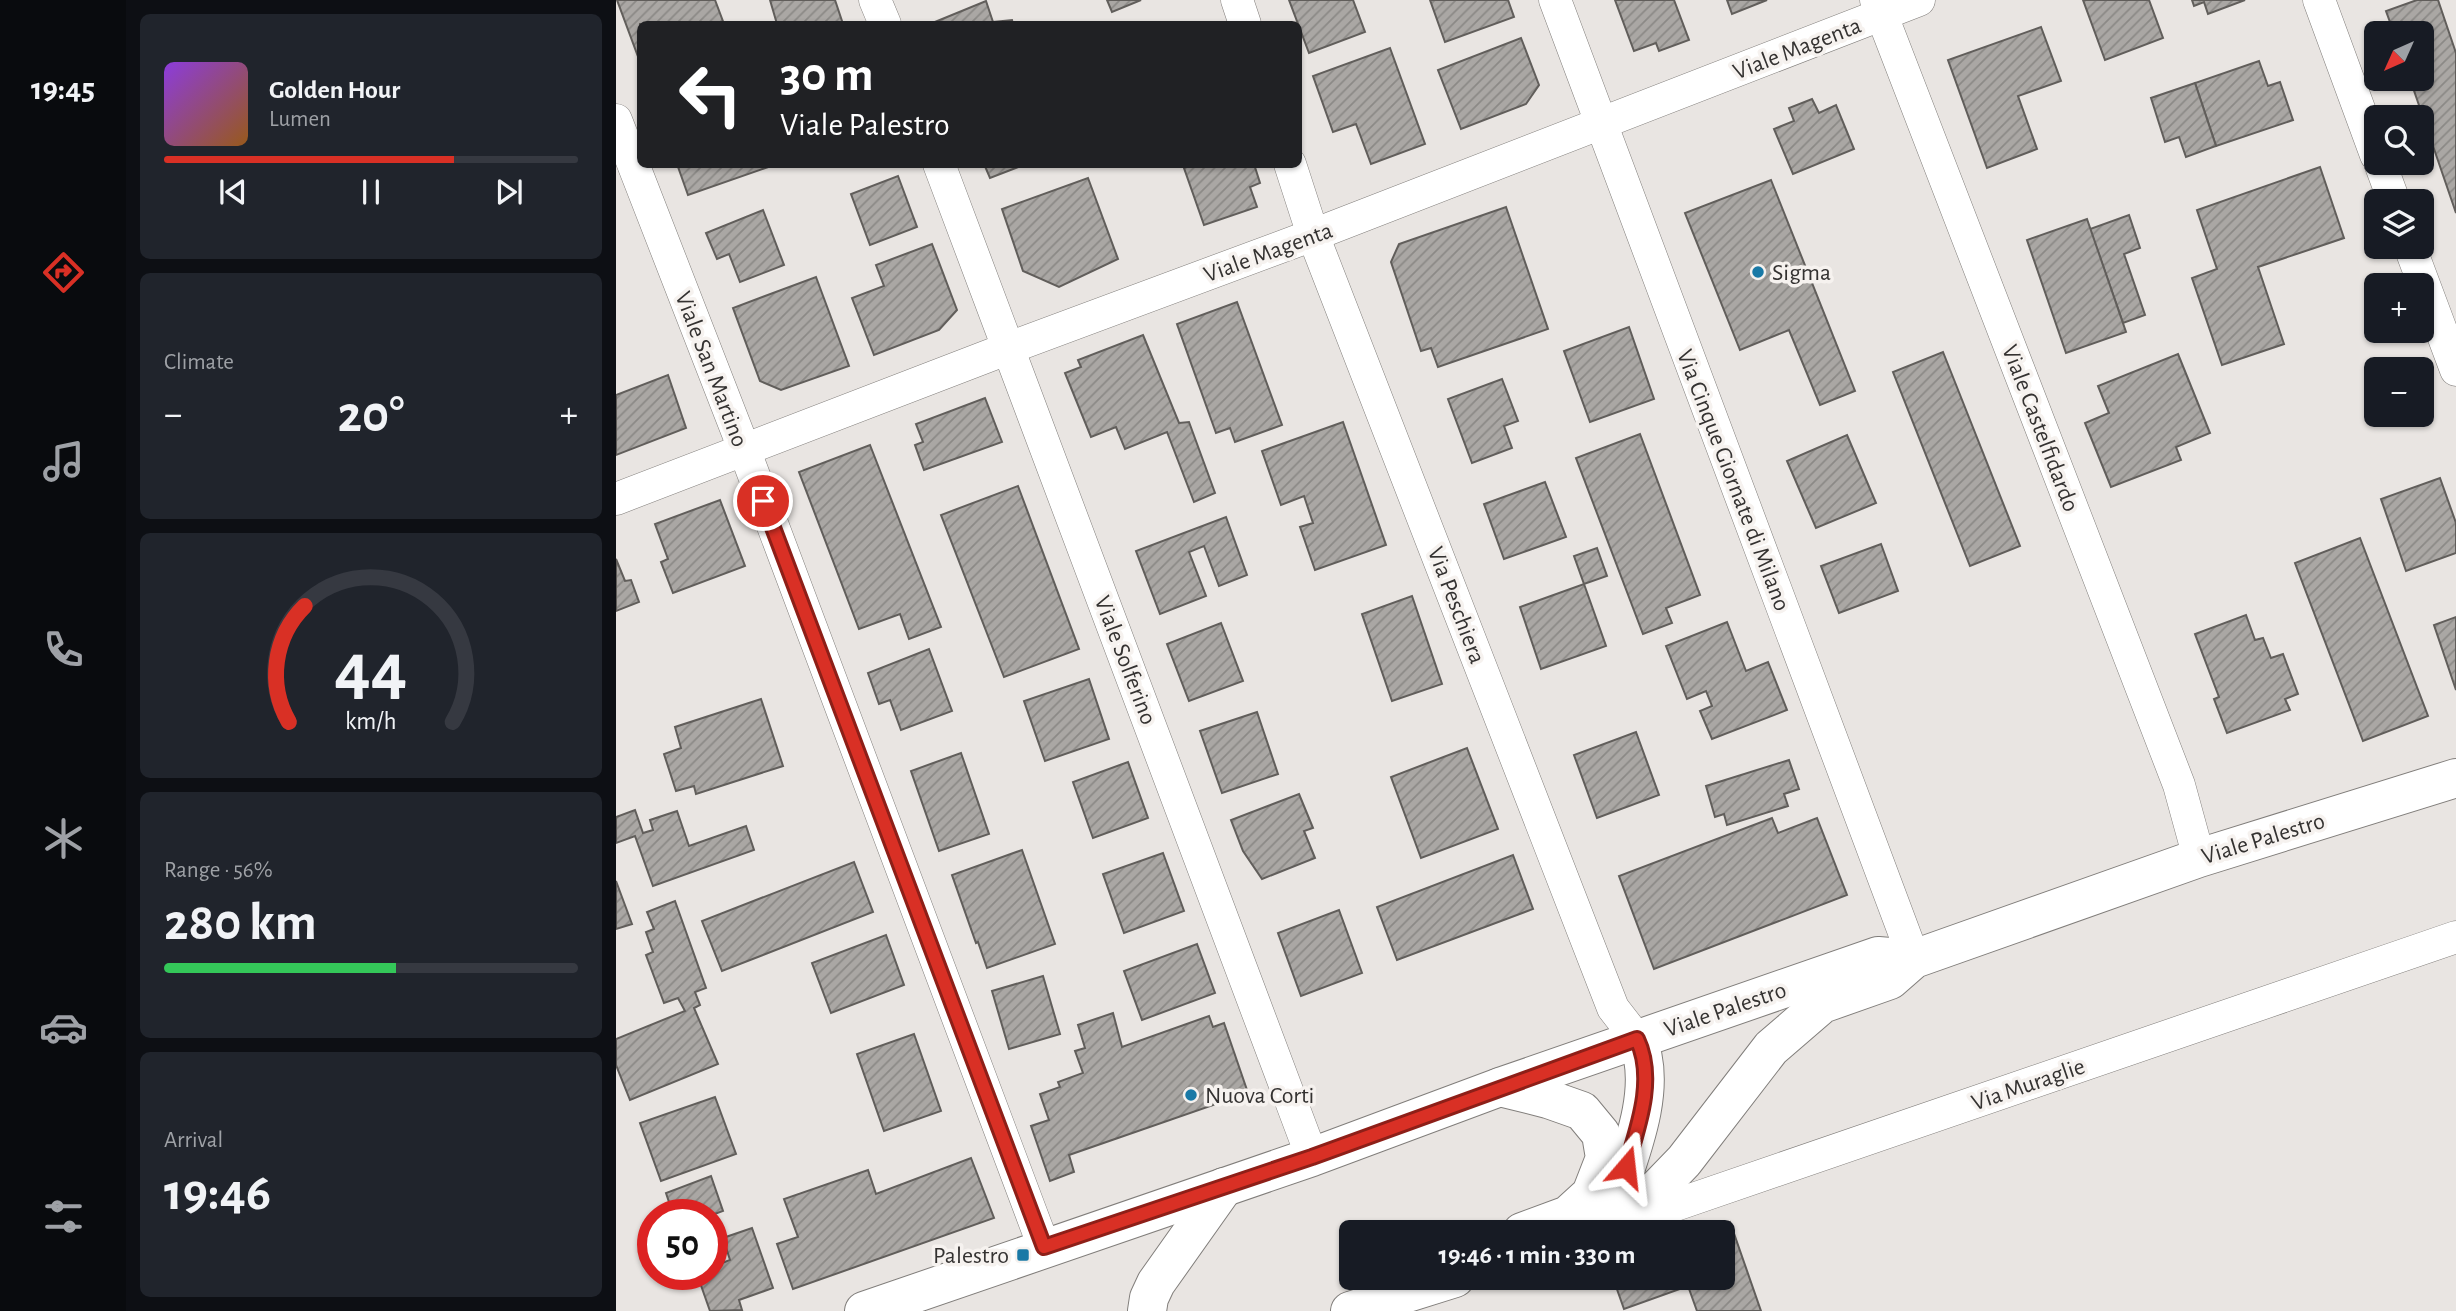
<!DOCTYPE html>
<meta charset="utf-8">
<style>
:root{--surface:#171b24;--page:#20242c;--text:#f1f3f6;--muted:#9ea1a6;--line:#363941;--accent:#d93025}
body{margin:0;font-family:"Alegreya Sans",sans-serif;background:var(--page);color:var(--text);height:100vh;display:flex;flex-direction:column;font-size:26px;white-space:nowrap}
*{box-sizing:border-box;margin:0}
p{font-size:23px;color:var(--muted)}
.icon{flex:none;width:38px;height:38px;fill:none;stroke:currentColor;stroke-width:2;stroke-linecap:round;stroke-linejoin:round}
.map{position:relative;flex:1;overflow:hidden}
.details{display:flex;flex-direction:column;gap:14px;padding:14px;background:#0d0f14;width:490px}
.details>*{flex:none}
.top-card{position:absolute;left:21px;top:21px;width:665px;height:147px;border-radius:10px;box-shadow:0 2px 5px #0004;background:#202124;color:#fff;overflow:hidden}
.needle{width:46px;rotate:225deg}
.controls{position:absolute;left:1748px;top:21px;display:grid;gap:14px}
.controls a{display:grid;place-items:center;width:70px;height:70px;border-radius:10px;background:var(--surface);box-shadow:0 2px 5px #0004;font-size:35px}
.speed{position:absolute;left:21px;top:1199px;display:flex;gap:14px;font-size:35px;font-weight:700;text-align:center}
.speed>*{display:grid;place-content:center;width:91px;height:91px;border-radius:50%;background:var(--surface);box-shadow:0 2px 5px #0004;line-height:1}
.speed .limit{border:10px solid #d22;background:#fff;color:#111}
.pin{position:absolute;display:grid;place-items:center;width:60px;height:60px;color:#fff;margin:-30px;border:4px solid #fff;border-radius:50%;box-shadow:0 2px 7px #0007}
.me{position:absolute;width:77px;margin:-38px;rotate:17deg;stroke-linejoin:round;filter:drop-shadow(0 0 5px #0008)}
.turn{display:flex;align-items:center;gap:24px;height:147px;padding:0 28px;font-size:32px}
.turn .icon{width:91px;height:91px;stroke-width:2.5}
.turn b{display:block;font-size:49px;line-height:60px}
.big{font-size:52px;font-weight:700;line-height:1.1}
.details .widget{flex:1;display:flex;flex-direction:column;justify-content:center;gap:10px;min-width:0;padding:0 24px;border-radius:10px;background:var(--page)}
.details .dial{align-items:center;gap:0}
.dial svg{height:182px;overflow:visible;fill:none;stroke:var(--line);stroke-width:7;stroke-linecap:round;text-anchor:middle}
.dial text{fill:var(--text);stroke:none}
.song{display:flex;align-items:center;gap:21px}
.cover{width:84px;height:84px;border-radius:10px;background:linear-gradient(135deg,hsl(270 70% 55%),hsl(30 70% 35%))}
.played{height:7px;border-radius:4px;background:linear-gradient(90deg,var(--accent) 70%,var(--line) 70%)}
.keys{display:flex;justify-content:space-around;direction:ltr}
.heat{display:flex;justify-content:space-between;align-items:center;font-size:38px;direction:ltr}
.charge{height:10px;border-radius:5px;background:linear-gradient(90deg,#34c759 56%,var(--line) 0)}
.trip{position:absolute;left:723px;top:1220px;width:396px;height:70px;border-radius:10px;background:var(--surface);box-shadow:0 2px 5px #0004;font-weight:700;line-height:70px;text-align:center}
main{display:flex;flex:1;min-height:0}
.tabs{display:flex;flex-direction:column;width:126px;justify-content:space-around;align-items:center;background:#090b0e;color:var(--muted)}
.tabs .icon{width:49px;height:49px}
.tabs .on{color:var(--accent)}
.tabs b{font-size:32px;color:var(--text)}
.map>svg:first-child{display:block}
</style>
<main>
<nav class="tabs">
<b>19:45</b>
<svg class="icon on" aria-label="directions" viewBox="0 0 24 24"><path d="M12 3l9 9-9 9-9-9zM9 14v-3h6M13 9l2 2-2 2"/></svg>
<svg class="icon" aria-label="music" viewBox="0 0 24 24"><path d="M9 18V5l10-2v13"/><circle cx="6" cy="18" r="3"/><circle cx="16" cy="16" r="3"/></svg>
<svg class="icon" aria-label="phone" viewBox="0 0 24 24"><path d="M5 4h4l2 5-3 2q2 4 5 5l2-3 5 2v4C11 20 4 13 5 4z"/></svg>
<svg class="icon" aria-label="climate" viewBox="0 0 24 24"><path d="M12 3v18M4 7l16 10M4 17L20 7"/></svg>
<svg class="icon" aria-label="car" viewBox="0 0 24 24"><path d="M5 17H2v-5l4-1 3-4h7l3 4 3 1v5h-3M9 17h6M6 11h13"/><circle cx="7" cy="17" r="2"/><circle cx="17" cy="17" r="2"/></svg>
<svg class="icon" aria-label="filters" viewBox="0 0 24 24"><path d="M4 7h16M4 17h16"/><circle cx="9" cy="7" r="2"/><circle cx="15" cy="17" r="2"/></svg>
</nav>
<section class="details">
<div class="widget">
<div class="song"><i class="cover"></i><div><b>Golden Hour</b><p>Lumen</p></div></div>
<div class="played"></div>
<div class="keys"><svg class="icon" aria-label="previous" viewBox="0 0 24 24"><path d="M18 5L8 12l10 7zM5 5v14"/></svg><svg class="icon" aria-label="pause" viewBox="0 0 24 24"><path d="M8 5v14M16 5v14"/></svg><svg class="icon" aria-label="next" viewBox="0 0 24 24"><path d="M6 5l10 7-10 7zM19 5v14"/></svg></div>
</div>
<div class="widget"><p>Climate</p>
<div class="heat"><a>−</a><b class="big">20°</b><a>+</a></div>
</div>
<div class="widget dial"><svg viewBox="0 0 100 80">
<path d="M14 69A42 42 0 1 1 86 69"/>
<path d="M14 69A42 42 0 0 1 21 18" stroke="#d93025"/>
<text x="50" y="56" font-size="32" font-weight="700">44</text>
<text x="50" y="72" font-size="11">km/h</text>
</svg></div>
<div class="widget"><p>Range · 56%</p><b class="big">280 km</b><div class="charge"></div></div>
<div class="widget"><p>Arrival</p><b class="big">19:46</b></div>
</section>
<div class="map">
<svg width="1840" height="1311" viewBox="0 0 1840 1311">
<defs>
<pattern id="building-hatch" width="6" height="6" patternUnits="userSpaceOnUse" patternTransform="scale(1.75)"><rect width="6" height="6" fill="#aaa7a4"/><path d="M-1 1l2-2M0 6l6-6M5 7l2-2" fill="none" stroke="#8b8986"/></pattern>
</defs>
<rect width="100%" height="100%" fill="#e9e5e2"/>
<!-- building -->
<g fill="url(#building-hatch)" stroke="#615e5b" stroke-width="2">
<polygon points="1,0 99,0 108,24 24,24 24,62"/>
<polygon points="154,0 219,0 227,24 161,24"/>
<polygon points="491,0 525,0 496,12"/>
<polygon points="673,0 737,0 749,32 693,53"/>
<polygon points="814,0 892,0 898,17 829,42"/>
<polygon points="999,0 1058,0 1073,40 1043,51 1040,43 1018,51"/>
<polygon points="1111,0 1151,0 1116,14"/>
<polygon points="1467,0 1533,0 1547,38 1489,60"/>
<polygon points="1576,0 1629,0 1592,14 1588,2 1578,6"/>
<polygon points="1801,0 1822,0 1840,53 1840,213 1794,79 1806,79 1806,33 1778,33 1770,11"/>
<polygon points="370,1 377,22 396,20 397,24 314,24"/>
<polygon points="1425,27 1445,81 1402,96 1421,149 1371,168 1332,60"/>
<polygon points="905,38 923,85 910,104 845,129 822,70"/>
<polygon points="774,48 809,144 755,164 740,124 717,132 697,76"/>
<polygon points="1643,61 1652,86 1664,82 1677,120 1600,146 1579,83"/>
<polygon points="1579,83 1600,146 1570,157 1563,137 1549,142 1535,98"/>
<polygon points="1196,99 1203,113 1220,105 1238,149 1177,174 1158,129 1178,121 1173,108"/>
<polygon points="61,164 161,164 72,195"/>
<polygon points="368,164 410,164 374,178"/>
<polygon points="579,164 638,164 644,183 634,187 641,207 588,225 568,168"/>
<polygon points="1704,167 1728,238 1642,267 1668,344 1606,365 1576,278 1601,269 1581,210"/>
<polygon points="282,176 301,227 254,245 235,194"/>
<polygon points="472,178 502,259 443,287 407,271 386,209"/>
<polygon points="1155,180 1239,391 1204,405 1173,330 1124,350 1069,213"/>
<polygon points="890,207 932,329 822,367 815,348 805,351 775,262 783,244"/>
<polygon points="147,210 168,265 124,282 113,254 101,259 90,233"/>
<polygon points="1513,215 1524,248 1508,254 1529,315 1507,323 1474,229"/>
<polygon points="1471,219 1510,332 1450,353 1411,240"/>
<polygon points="316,244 341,310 323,330 258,355 236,298 268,286 260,265"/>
<polygon points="200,277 233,366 165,390 144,381 117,308"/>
<polygon points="621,302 666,425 619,442 614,428 600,433 561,324"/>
<polygon points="1013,327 1038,399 974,422 948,351"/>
<polygon points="527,335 563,423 573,422 599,493 578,502 551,432 509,449 500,427 475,437 449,373 465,367 462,360"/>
<polygon points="1327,352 1404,546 1354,566 1277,372"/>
<polygon points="1562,354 1594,433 1560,447 1565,460 1495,487 1469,423 1493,413 1482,386"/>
<polygon points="52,375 70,428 0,455 0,395"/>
<polygon points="886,379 902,421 888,426 896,448 856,463 832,399"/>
<polygon points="369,398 386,442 308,470 299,445 307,442 300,424"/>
<polygon points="727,422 770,545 699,570 684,527 697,523 688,496 665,505 646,451"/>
<polygon points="1024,434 1084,595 1050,608 1056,623 1027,634 960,458"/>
<polygon points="1231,435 1260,503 1200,528 1171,461"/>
<polygon points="254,445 325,627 293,639 284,614 243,629 183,472"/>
<polygon points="1824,478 1840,523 1840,553 1790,571 1765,499"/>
<polygon points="929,482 950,537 888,559 868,504"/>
<polygon points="402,486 463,649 388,677 325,515"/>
<polygon points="104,500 129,566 57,593 45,562 52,559 39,524"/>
<polygon points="610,517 631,575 603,586 588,546 573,552 590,596 544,614 520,551"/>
<polygon points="1744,538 1812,716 1747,741 1679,563"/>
<polygon points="1265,544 1282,591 1223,613 1205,566"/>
<polygon points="981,548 991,576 968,584 958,556"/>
<polygon points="0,559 9,581 15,580 23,602 0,611"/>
<polygon points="968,584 990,646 925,669 904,607"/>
<polygon points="796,596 826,684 776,701 746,614"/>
<polygon points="1630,615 1639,640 1647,638 1655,658 1667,654 1682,694 1669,699 1674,710 1611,733 1598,699 1603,697 1579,634"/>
<polygon points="1840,617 1840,690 1818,625"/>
<polygon points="1111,622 1130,671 1152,662 1171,710 1096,739 1084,711 1096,706 1090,691 1071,699 1050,646"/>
<polygon points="605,623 627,681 573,701 551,644"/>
<polygon points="313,649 336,711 285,730 274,700 263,704 252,673"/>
<polygon points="473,679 493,739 429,761 408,701"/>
<polygon points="145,699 167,766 80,794 78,786 60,791 48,754 65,748 59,727"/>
<polygon points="641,712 662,774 606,793 584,731"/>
<polygon points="1020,732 1043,795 981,818 958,755"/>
<polygon points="851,748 882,829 805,858 775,777"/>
<polygon points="345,753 373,834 323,851 295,771"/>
<polygon points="1173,760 1183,789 1168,794 1172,806 1111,825 1108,814 1099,817 1090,786"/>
<polygon points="512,762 532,818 477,838 457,782"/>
<polygon points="683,794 697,828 688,831 699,858 646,879 627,851 615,820"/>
<polygon points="19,810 27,833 37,830 34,820 61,811 73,846 130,826 138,850 37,886 19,836 0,843 0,817"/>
<polygon points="1156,818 1162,833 1201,818 1231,895 1038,969 1003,876"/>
<polygon points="406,850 439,944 371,968 362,942 360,943 336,875"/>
<polygon points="547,853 568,911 508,933 487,874"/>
<polygon points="897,855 917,909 781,960 761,907"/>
<polygon points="238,862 257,912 106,971 86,921"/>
<polygon points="0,881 16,924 0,929"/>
<polygon points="59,901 90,988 79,992 84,1005 78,1008 102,1064 14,1100 0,1065 0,1039 69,1011 62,998 48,1003 30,955 37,952 30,932 38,929 31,912"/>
<polygon points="723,910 746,973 685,996 662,933"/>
<polygon points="270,935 288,985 215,1013 196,963"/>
<polygon points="581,944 599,993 526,1020 508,971"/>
<polygon points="427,976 444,1034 393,1049 376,991"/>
<polygon points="497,1013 506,1047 593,1016 597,1027 608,1023 632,1093 453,1155 458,1172 434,1181 415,1126 433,1120 424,1094 444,1087 442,1082 467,1073 459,1051 469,1048 462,1025"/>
<polygon points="298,1034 325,1111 268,1131 241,1054"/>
<polygon points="99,1097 120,1154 45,1181 24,1123"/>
<polygon points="355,1158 378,1218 177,1289 161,1244 182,1237 168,1199 252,1170 260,1194"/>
<polygon points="95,1176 107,1211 96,1215 57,1214 50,1193"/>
<polygon points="1114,1222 1145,1311 1081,1311 1072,1286 1008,1309 997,1278 1106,1278 1106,1232 1084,1232"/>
<polygon points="136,1228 157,1288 123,1300 126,1310 94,1311 81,1274 96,1274 96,1267 114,1260 107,1238"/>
</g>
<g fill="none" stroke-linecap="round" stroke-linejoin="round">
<!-- street casing -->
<g stroke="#817e7b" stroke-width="33">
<g id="street">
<polyline points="259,0 269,24"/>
<polyline points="621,0 629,24"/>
<polyline points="939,0 1298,959"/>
<polyline points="1260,0 1563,785 1583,858"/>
<polyline points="1703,0 1760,155"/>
<polyline points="0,120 128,449 428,1247"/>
<polyline points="1764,163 1778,201"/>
<polyline points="323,164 696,1157"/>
<polyline points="674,164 697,235 997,1008 1021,1039"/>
<polyline points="1794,247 1840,370"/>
<polyline points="0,499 393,348 697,235 1303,0"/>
<polyline points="1010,1222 1840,937"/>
</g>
</g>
<!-- secondary casing -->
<g stroke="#817e7b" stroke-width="40">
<g id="secondary">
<polyline points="884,1087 932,1099 966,1111 985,1134 989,1158 975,1194 952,1215 906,1232"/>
<path d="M997 1199 1000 1196C1016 1150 1042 1085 1021 1039"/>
<polyline points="983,1232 1009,1222 1068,1161 1155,1048 1206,1004 1274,980 1298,959 1583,858 1840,778"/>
<polyline points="248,1311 696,1157 884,1087 1262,956 1298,959"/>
<polyline points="531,1311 533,1298 540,1283 608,1187"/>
<polyline points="734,1311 839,1278"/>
</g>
</g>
<!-- street -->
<use href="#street" stroke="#fff" stroke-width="32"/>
<!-- secondary -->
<use href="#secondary" stroke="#fff" stroke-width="38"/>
</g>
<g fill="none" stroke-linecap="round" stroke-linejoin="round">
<!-- route casing -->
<g stroke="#8d1f18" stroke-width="18">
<path id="route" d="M147 501 428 1247 696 1157 1021 1039C1040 1079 1022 1127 1010 1167"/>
</g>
<!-- route -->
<use href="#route" stroke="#d93025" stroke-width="12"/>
</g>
<!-- markers -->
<g fill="#1979a6" stroke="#f6f2ef" stroke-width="2.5">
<circle cx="1142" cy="272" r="7"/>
<circle cx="575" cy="1095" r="7"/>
<rect x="400" y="1248" width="14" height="14" rx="3.5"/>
</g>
<g text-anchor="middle" stroke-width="7" stroke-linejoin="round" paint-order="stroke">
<!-- street labels -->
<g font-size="24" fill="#343231" stroke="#f6f2ef">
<text transform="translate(1181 48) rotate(-21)" y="8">Viale Magenta</text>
<text transform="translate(652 252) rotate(-20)" y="8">Viale Magenta</text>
<text transform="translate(96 369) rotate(69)" y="8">Viale San Martino</text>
<text transform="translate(1425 428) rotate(69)" y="8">Viale Castelfidardo</text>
<text transform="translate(1118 480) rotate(69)" y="8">Via Cinque Giornate di Milano</text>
<text transform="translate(841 605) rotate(69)" y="8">Via Peschiera</text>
<text transform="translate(510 660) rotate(69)" y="8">Viale Solferino</text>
<text transform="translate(1647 838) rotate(-17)" y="8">Viale Palestro</text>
<text transform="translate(1109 1009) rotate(-19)" y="8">Viale Palestro</text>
<text transform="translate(1412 1084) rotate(-19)" y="8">Via Muraglie</text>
</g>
<!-- poi labels -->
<g font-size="24" fill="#343231" stroke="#f6f2ef" text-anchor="start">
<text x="1156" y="280">Sigma</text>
<text x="589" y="1103">Nuova Corti</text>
<text x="393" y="1263" text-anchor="end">Palestro</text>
</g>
</g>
</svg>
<div class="controls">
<a><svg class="needle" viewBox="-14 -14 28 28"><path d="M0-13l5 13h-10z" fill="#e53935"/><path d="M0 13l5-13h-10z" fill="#9ea1a6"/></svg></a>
<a><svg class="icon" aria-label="search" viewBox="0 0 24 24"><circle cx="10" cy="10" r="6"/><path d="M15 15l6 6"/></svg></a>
<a><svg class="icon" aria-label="layers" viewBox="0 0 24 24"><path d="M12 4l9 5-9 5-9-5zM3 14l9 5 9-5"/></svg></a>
<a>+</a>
<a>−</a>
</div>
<div class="speed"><div class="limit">50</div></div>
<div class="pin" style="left:147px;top:501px;background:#d93025"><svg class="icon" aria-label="arrive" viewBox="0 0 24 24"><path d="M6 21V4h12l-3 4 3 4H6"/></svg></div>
<svg class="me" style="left:1010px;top:1167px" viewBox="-20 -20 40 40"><path d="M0-17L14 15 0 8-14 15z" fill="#d93025" stroke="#fff" stroke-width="4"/></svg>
<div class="trip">19:46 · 1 min · 330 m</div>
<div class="top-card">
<div class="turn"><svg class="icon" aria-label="left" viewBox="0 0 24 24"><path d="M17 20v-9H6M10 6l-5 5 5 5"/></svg><div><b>30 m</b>Viale Palestro</div></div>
</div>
</div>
</main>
